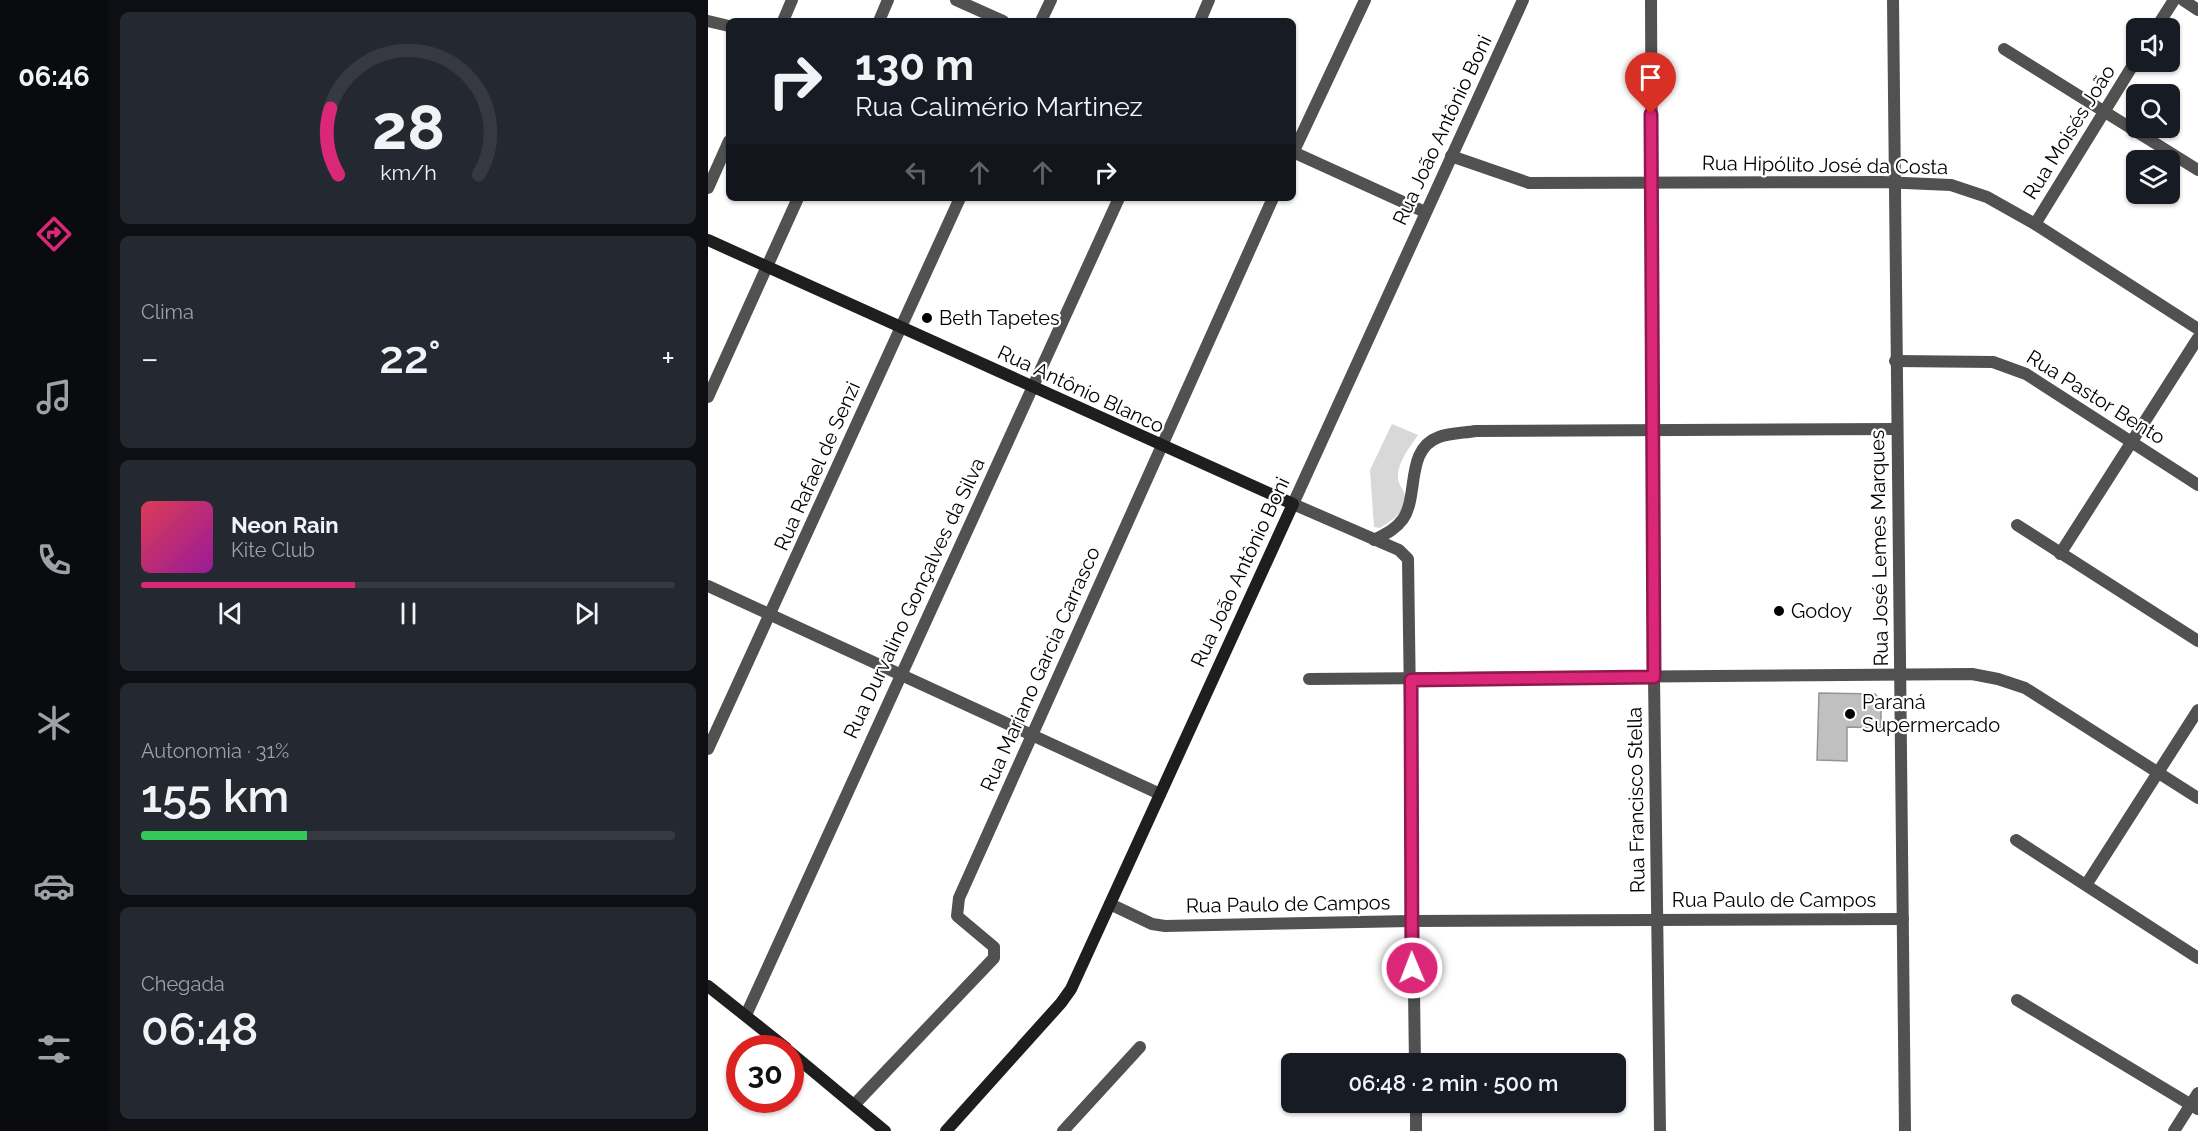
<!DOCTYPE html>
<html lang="pt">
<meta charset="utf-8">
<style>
:root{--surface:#171b24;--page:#242831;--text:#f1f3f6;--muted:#9ea1a6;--line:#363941;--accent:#db2777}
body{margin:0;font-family:Raleway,sans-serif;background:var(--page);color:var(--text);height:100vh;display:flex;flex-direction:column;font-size:22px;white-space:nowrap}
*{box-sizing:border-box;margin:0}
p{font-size:20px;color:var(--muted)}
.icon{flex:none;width:33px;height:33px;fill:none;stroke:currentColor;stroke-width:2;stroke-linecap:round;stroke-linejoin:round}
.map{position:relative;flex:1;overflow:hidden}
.sheet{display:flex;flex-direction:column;gap:12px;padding:12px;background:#0d0f14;width:600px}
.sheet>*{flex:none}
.hud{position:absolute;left:18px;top:18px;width:570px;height:183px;border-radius:9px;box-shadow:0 2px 4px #0004;background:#171b24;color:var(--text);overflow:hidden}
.controls{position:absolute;left:1418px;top:18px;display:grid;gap:12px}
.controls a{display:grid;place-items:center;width:54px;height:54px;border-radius:9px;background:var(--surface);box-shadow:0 2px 4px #0004;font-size:30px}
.speed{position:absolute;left:18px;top:1035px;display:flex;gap:12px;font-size:30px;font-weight:700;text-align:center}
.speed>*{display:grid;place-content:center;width:78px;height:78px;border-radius:50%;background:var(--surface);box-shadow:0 2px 4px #0004;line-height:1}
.speed .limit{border:9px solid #d22;background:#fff;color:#111}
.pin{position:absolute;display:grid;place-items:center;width:51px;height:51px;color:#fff;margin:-62px -26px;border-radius:50% 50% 50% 0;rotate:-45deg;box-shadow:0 0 6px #0007}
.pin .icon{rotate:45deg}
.me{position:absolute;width:66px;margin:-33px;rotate:359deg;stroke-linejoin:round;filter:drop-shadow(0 0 4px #0008)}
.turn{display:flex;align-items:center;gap:21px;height:126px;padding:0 30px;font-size:27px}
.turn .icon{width:78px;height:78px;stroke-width:2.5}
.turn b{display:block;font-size:42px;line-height:51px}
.lanes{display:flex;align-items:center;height:57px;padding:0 30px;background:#0003;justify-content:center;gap:30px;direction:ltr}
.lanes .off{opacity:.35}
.big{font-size:45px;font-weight:600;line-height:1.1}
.sheet .widget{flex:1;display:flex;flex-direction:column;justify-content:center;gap:9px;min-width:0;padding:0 21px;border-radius:9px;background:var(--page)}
.sheet .dial{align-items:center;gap:0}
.dial svg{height:156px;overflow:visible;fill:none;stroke:var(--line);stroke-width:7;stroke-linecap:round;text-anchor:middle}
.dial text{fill:var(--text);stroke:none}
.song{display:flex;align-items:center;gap:18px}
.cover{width:72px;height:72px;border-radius:9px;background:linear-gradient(135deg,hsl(350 70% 55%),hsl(300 70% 35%))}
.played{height:6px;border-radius:3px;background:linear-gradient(90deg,var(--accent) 40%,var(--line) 40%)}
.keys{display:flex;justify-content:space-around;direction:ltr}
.heat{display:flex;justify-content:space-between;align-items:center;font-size:33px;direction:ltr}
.charge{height:9px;border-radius:4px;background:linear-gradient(90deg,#34c759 31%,var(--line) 0)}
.trip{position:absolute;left:573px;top:1053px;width:345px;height:60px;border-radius:9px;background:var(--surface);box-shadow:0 2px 4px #0004;font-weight:600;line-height:60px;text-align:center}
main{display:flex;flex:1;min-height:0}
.dock{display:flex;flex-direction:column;width:108px;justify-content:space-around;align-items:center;background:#090b0e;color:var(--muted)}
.dock .icon{width:42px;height:42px}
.dock .current{color:var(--accent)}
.dock b{font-size:27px;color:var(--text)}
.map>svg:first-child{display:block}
</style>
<main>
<nav class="dock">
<b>06:46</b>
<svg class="icon current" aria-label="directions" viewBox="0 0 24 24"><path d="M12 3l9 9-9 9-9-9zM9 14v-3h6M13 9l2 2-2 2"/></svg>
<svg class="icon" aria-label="music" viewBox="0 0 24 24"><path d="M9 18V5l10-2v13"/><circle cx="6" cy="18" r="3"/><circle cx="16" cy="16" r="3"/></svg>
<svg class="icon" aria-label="phone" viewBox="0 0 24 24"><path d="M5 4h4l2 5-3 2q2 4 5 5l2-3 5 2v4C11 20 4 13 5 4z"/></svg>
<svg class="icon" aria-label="climate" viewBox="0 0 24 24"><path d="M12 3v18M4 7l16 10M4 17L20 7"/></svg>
<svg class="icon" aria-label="car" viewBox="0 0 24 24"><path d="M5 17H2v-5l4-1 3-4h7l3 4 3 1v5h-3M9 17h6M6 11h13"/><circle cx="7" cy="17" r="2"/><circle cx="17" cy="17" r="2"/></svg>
<svg class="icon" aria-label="filters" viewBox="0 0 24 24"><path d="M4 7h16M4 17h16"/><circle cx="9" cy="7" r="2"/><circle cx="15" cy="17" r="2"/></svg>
</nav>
<section class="sheet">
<div class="widget dial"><svg viewBox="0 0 100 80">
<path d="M14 69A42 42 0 1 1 86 69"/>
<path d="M14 69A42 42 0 0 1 10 35" stroke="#db2777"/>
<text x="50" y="56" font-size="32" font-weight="700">28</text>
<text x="50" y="72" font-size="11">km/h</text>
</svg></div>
<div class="widget"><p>Clima</p>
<div class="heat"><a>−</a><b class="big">22°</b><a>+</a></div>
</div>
<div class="widget">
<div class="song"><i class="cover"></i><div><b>Neon Rain</b><p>Kite Club</p></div></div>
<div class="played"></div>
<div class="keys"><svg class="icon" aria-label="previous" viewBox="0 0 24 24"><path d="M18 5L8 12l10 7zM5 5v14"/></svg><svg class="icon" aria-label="pause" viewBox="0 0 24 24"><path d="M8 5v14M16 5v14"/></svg><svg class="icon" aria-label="next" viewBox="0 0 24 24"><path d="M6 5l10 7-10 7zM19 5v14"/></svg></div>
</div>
<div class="widget"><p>Autonomia · 31%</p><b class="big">155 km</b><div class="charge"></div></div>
<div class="widget"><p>Chegada</p><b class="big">06:48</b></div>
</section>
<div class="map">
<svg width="1490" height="1131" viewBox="0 0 1490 1131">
<rect width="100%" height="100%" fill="#fff"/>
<!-- green -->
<path fill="#d8d8d8" d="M684 424 710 435C702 447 689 463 690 478 690 484 696 490 697 496 699 512 684 520 672 528L666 527 662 470Z"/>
<!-- building -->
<polygon fill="#c0c0c0" stroke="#959595" stroke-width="1.5" points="1111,693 1167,694 1173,701 1173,728 1139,727 1139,761 1109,760"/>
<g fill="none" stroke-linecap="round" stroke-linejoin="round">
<!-- street -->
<g stroke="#515151" stroke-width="12">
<polyline points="248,0 295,21"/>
<polyline points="943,0 946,677 952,1131"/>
<polyline points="1185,0 1197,1131"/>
<polyline points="1475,0 1490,10"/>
<polyline points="0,21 21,26"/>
<polyline points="75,21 84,0"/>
<polyline points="171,21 180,0"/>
<polyline points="333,21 343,0"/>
<polyline points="492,21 501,0"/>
<polyline points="1448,28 1466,0"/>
<polyline points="1296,49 1490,170"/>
<polyline points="585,152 717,212"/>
<polyline points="585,153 657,0"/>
<polyline points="743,156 821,183 1174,182 1243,185 1279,197 1327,224 1490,329"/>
<polyline points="0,188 21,141"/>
<polyline points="1327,224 1428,60"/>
<polyline points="1187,361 1285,362 1318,374 1490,485"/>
<polyline points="0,397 90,198"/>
<polyline points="1309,525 1490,641"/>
<path d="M666 540C677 534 687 530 695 519 711 496 697 449 731 437 742 433 756 433 768 431L1188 429"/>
<polyline points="1352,554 1490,338"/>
<polyline points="0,586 452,794"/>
<polyline points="601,679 1264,674 1290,679 1317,688 1490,798"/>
<polyline points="0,749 252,198"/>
<polyline points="1308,840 1490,958"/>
<polyline points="1378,885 1490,710"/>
<polyline points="402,904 444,924 457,926 703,921 1195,919"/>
<polyline points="1309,1000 1490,1109"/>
<polyline points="38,1015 411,198"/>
<polyline points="707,1064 700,559 691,550 585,504 815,0"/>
<polyline points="708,1102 708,1131"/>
<polyline points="146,1105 286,958 286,947 249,916 251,898 565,198"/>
<polyline points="355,1131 432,1047"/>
<polyline points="1466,1131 1490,1093"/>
</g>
<!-- secondary -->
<g stroke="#1e1e1e" stroke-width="12">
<polyline points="0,240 585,504 363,989 353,1003 238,1131"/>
<polyline points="0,986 78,1048"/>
<polyline points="82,1052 177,1131"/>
</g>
</g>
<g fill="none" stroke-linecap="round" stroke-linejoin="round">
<!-- route casing -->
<g stroke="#8e194d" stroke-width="15">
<polyline id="route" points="704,968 703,680 946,677 943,114"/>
</g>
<!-- route -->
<use href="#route" stroke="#db2777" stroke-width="10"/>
</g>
<!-- markers -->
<g fill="#000" stroke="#fff" stroke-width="2">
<circle cx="219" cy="318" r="6"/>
<circle cx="1071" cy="611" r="6"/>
<circle cx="1142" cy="714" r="6"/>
</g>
<g text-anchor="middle" stroke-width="4.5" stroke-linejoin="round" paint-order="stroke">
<!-- street labels -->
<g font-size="20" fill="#000" stroke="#fff">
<text transform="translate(734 130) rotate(-65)" y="7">Rua João Antônio Boni</text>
<text transform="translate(1361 132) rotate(-58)" y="7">Rua Moisés João</text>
<text transform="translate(1117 165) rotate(1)" y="7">Rua Hipólito José da Costa</text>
<text transform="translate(373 389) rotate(25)" y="7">Rua Antônio Blanco</text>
<text transform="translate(1388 397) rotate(32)" y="7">Rua Pastor Bento</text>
<text transform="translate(109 466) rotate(-66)" y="7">Rua Rafael de Senzi</text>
<text transform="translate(1171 548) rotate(-91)" y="7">Rua José Lemes Marques</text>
<text transform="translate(532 572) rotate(-65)" y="7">Rua João Antônio Boni</text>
<text transform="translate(206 598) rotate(-65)" y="7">Rua Durvalino Gonçalves da Silva</text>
<text transform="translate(332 669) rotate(-66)" y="7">Rua Mariano Garcia Carrasco</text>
<text transform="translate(928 800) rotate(-91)" y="7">Rua Francisco Stella</text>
<text x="1066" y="907">Rua Paulo de Campos</text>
<text transform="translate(580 904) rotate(-1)" y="7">Rua Paulo de Campos</text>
</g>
<!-- poi labels -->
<g font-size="20" fill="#000" stroke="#fff" text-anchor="start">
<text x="231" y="325">Beth Tapetes</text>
<text x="1083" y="618">Godoy</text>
<text x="1154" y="709">Paraná<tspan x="1154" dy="23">Supermercado</tspan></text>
</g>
</g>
</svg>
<div class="controls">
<a><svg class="icon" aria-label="sound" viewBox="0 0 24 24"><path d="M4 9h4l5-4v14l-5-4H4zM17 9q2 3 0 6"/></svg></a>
<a><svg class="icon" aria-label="search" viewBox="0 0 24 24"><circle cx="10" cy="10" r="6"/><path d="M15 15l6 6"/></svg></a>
<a><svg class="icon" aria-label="layers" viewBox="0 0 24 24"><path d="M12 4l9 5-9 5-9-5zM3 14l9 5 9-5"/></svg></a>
</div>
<div class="speed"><div class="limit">30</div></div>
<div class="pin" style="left:943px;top:114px;background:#d93025"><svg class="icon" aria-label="arrive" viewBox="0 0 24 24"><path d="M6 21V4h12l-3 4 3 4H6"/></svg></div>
<svg class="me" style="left:704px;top:968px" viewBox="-20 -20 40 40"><circle r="17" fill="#db2777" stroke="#fff" stroke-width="3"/><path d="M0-11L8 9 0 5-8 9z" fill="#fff"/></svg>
<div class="trip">06:48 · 2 min · 500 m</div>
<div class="hud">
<div class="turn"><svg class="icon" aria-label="right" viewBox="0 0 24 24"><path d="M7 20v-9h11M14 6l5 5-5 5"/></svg><div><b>130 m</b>Rua Calimério Martinez</div></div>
<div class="lanes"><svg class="icon off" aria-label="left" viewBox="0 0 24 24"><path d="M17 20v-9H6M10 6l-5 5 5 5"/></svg><svg class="icon off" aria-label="ahead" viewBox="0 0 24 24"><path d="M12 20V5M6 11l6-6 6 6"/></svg><svg class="icon off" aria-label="ahead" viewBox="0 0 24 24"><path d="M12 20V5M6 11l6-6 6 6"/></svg><svg class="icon" aria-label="right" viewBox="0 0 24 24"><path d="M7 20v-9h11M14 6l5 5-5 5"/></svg></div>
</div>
</div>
</main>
